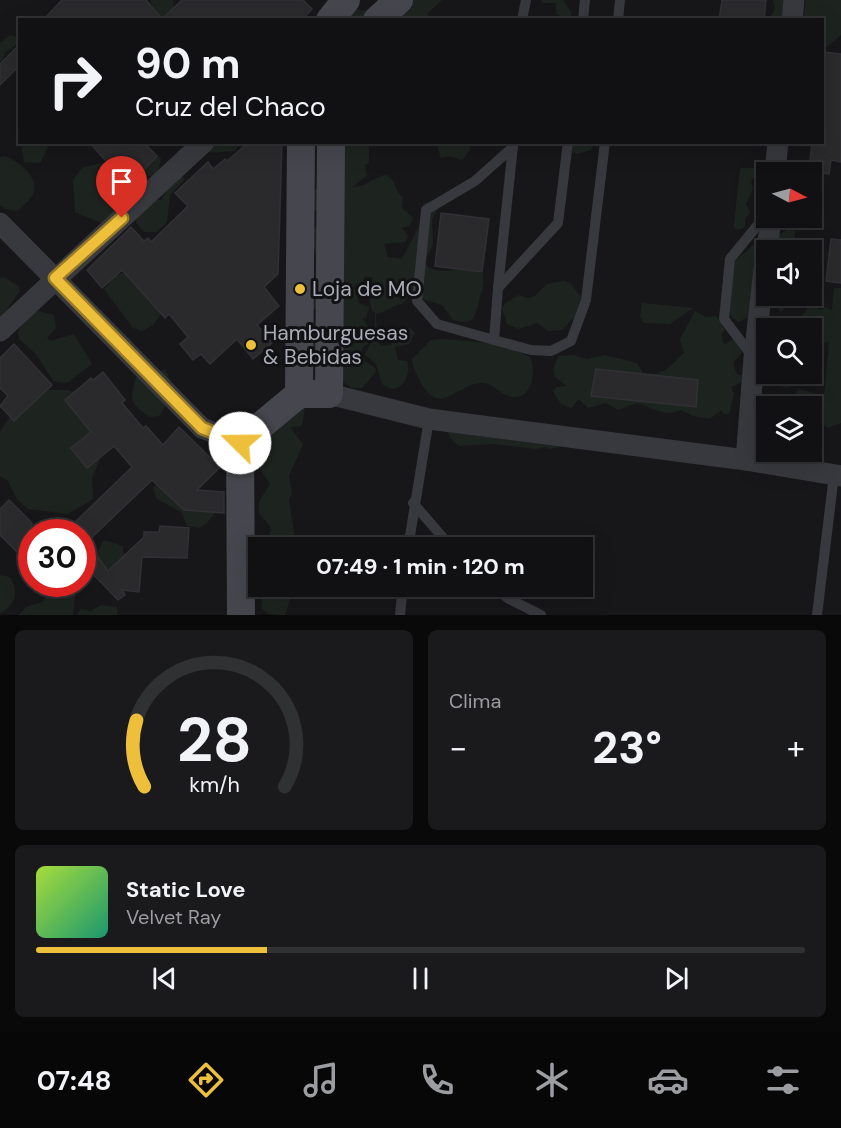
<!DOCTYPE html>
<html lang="es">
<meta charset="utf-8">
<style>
:root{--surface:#111113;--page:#1a1a1c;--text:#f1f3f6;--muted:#9c9da0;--line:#303133;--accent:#edbf3b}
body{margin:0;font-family:"DM Sans",sans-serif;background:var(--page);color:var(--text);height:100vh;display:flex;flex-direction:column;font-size:22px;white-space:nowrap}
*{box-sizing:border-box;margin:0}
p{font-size:20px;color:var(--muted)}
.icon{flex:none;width:33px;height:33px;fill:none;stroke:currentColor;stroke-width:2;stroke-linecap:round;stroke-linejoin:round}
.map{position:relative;height:615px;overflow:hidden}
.details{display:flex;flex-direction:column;gap:15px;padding:15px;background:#09090a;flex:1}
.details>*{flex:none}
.banner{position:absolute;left:18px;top:18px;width:806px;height:126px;border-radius:0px;box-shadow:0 6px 24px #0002,0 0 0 2px var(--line);background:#111113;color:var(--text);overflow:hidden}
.needle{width:39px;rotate:96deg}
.buttons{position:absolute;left:756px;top:162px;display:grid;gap:12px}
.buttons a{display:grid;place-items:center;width:66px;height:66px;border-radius:0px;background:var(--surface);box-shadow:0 6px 24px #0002,0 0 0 2px var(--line);font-size:30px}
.speed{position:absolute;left:18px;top:519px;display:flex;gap:12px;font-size:30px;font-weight:700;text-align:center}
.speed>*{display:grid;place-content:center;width:78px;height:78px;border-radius:50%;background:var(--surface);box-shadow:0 6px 24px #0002,0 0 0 2px var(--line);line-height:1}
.speed .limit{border:9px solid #d22;background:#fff;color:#111}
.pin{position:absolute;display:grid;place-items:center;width:51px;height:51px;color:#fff;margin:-62px -26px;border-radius:50% 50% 50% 0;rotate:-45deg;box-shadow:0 0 6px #0007}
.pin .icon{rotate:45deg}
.me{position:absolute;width:66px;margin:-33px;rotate:292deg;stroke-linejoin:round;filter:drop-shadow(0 0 4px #0008)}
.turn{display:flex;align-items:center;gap:21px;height:126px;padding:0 18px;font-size:27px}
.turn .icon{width:78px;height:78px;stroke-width:2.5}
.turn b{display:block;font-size:42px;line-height:51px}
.big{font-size:45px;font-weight:700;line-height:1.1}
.details .widget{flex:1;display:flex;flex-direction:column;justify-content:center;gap:9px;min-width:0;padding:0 21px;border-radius:9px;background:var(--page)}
.details .dial{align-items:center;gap:0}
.dial svg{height:156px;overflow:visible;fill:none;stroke:var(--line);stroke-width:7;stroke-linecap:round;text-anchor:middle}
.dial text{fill:var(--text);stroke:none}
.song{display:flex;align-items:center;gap:18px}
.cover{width:72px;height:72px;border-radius:9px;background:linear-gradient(135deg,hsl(80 70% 55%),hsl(160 70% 35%))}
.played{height:6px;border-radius:3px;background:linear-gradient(90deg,var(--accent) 30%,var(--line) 30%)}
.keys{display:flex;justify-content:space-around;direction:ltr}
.heat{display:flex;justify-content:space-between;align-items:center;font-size:33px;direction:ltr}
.details .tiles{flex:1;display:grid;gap:15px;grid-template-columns:1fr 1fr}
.widget:last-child{grid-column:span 2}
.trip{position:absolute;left:248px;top:537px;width:345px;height:60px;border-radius:0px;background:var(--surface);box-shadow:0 6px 24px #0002,0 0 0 2px var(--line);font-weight:700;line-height:60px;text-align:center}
.menu{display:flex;height:96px;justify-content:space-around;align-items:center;background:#070708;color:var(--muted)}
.menu .icon{width:42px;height:42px}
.menu .current{color:var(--accent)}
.menu b{font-size:27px;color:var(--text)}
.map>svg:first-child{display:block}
</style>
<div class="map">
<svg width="841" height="615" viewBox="0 0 841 615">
<rect width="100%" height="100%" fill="#171719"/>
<!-- green -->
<g fill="#1d241f">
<polygon points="151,0 173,0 174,19 153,19"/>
<polygon points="389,0 442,0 427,14 429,19 351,18 354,8 365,11"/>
<polygon points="541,0 563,0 572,13 570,17 564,19 556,13 556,3 544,3"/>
<polygon points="773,0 789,0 787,19 769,20 775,9"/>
<polygon points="806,0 841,0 841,35 822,51 822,20 803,19"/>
<polygon points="10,35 19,38 15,46 5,52 3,60 0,61 0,43"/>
<polygon points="560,142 594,143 591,150 576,154 562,146"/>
<polygon points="21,143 46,143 48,148 40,163 24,162"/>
<path d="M188 143H240L235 151C215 152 204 156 188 143Z"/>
<path d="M317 143H365L369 147V163L365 165 367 176 352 187C364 188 374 177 386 175 397 181 394 191 403 197L402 208 413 218 409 226 402 228 408 236 406 242 384 244 388 257 402 259 422 220 423 204 432 201 438 209 432 219 433 245 426 258V265C442 280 459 261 483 274 484 284 483 288 480 297 475 313 477 327 453 320L442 305 422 299 413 292 402 304C392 305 387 312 376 314L377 339 381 346 391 345 394 334 402 327 410 328 415 333 409 344 395 347 398 360 407 361C412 377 399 398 382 384L376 364 365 355C374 335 375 337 375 313L372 311 368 292 373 278 365 276 363 281 354 286 359 303 369 307 366 318H362L373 333 371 341 363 347 361 353 365 361 375 368 376 372 362 388H352L310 360C307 342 317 334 319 314L311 305 317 287 316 256 309 225 316 228 318 214 312 206 310 195 318 187Z"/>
<polygon points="436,143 469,143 470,150 462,160 450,156 441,158"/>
<polygon points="148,151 161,158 158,175 136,177 125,200 104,224 75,212 73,180 82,168"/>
<path d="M5 156C19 161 42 179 32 196 29 201 22 206 18 211L5 209 0 205V157Z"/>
<polygon points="801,162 807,165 810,172 790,172 792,166"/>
<polygon points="740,168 761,168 751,181 753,189 746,204 750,213 745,219 745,227 738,230 734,228 734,224"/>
<polygon points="178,173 185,179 170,195 167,222 156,232 144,232 137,224 136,218 153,199 161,200"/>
<polygon points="786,218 804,218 795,231 794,247 789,250 779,245 779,235 786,230 788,219"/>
<polygon points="753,245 758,248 751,316 739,322 731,316 729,311 734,262"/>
<polygon points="135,271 162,313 153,325 142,331 133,328 104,289 116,275"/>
<polygon points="4,277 18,286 20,291 8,308 0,331 0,278"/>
<polygon points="563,281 570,283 581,297 575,316 562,330 548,331 537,323 519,329 507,324 502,309 505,303 519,295 528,298 535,296 547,284"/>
<polygon points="834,288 841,288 841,423 827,428 819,418 812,421 812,406 789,406 789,402 799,389 824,396 829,342 821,343 812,340 812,328 802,328 799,320 810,305 820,310 826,307 832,310"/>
<polygon points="773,296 790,296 789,304 781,312 773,301"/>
<polygon points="642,303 693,308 670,324 644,323 640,317"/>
<polygon points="38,311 54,315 56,328 47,338 51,341 74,334 92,364 67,383 53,381 36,354 19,339 18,331 28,313"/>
<path d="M695 311 706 317 716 316 725 330 721 334 724 345 734 338 742 353 733 363 737 374 743 376V382L731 387 734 394 729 414H724L721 410 710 419 693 416 681 410C663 418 653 407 637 403L618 410 606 403 588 408 579 399 571 408C561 405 558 401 553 391L557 387 567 386 555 377 553 370 558 356 573 355 587 359 605 355 637 363 643 373C664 377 670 366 684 353L680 339Z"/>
<path d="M441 339C470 341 505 342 531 358 535 373 533 403 508 396 499 393 492 383 483 383 459 381 440 420 420 381 417 374 412 367 412 359L431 340Z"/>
<path d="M165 370 176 390 159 416 150 417C128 402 130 400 137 375Z"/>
<polygon points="775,374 792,374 795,385 787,388 777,385 773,378"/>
<polygon points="41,390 68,390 82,396 101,456 92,478 93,499 68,514 28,509 17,499 8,481 0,476 0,432 20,400"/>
<polygon points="286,407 305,408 302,426 290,427 303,444 289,476 292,494 289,499 296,547 270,547 268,545 271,527 259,513 259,502 270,484 260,469 254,444 277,422 285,425 280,420"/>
<polygon points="448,431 561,447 548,449 546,447 536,449 494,444 459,446 449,437"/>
<polygon points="161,481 217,510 207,523 199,528 187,526 182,513 156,498 153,487"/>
<polygon points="104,540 123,546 123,553 129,558 117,572 99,566 96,555"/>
<path d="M0 575 10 577C19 592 16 605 0 613Z"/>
<polygon points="54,584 67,584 76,591 73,615 19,615 26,607 42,602"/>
<path d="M267 587H287L291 597 285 615C261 615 256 610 267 587Z"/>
<polygon points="101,605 117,607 118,615 76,615 81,609 91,611"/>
</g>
<!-- building -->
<g fill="#2a2a2d" stroke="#313135" stroke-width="1.5">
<polygon points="62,0 146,0 162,19 182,0 303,0 312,9 302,20 43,20"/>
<polygon points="722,0 766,0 764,20 719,20"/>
<polygon points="20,44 20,65 0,85 0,64"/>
<polygon points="823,52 841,54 841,162 831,160 829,174 809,171 812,142 822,142"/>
<polygon points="89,142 143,142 157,156 128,186"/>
<polygon points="249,142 282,142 278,274 264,287 279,306 257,325 272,343 253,359 237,339 210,364 201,354 193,360 180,344 188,337 169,314 165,318 122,270 102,288 87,270 131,227 144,241 148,238 151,242 188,206 175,193 208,162 213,169 225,159 227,161"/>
<polygon points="441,213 489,219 482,272 435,266"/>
<polygon points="831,239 841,240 841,283 826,281"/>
<polygon points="14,344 52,385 14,421 0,406 8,396 0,388 0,358"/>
<polygon points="596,369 698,380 696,407 591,396"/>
<polygon points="103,372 125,400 122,403 143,428 146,426 163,445 179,427 220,467 197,490 224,492 224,513 184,510 152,480 87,542 108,571 144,537 144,532 159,532 160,526 189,528 187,558 142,557 139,592 122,590 125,595 118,600 90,571 82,578 82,532 65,532 132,467 114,446 87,468 71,448 91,432 65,400 91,378 93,380"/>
<polygon points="9,500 32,523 32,567 0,535 0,509"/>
</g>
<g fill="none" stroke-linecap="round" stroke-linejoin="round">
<!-- lane -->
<g stroke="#38393e" stroke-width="10">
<polyline points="522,20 526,0"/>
<polyline points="583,20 585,0"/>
<polyline points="618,20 620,0"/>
<polyline points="568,142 558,223 498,288 494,340 531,350 551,351 571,341 586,300 605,142"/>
<polyline points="498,288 513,146"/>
<polyline points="494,340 437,324 417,301 426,210 475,181 513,147"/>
<polyline points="752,356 724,319 730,259 766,215"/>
<polyline points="413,503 452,548"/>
<polyline points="408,548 429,419"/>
<polyline points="493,586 509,599 541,615"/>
<polyline points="400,615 403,586"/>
<polyline points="817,615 834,475"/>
</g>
<!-- street -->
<g stroke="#38393e" stroke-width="21">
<polyline points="792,20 794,0"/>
<polyline points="775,172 778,142"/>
<polyline points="0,223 202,428 240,443"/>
<polyline points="767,250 771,218"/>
<polyline points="0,331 204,142"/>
<polyline points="329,394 429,419 746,460 841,476"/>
<polyline points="746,460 754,358 766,252"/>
</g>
<!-- secondary -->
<g stroke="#46474e" stroke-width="28">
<polyline points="330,20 346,0"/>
<polyline points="377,20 399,0"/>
<polyline points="299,394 329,394 331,142"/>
<polyline points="299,394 301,142"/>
<polyline points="241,615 240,443 299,394"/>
</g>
</g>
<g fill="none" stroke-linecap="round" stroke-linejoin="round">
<!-- route casing -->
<g stroke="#9a7c26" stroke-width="15">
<polyline id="route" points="122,218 55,278 202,428 240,443"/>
</g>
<!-- route -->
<use href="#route" stroke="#edbf3b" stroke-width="10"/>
</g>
<!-- markers -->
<g fill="#edbf3b" stroke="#121214" stroke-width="2">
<circle cx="300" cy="289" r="6"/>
<circle cx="251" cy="345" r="6"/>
</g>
<g text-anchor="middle" stroke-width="6" stroke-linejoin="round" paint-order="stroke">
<!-- poi labels -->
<g font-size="21" fill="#aaadb8" stroke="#121214" text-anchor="start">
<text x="312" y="296">Loja de MO</text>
<text x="263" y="340">Hamburguesas<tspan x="263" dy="24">&amp; Bebidas</tspan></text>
</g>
</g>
</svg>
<div class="buttons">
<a><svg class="needle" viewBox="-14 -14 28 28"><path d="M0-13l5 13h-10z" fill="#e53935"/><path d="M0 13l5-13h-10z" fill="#9c9da0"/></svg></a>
<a><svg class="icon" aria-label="sound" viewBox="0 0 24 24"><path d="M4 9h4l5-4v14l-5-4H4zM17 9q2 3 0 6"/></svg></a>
<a><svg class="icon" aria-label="search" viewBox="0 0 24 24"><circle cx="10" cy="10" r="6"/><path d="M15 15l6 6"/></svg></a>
<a><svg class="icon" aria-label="layers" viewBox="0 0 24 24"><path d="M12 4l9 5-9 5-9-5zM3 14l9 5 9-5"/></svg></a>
</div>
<div class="speed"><div class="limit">30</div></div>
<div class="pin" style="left:122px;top:218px;background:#d93025"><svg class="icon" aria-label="arrive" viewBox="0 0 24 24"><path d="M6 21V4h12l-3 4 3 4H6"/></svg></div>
<svg class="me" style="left:240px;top:443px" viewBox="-20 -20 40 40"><circle r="19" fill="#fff"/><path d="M0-13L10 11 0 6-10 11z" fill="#edbf3b"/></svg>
<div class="trip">07:49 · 1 min · 120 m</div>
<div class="banner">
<div class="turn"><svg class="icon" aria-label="right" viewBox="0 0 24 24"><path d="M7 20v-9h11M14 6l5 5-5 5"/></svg><div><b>90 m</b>Cruz del Chaco</div></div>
</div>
</div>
<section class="details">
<div class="tiles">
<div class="widget dial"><svg viewBox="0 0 100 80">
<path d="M14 69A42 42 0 1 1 86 69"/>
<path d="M14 69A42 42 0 0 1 10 35" stroke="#edbf3b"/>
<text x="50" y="56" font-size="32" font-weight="700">28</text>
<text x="50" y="72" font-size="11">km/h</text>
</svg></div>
<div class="widget"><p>Clima</p>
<div class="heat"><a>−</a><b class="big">23°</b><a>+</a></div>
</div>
<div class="widget">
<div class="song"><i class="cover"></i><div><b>Static Love</b><p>Velvet Ray</p></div></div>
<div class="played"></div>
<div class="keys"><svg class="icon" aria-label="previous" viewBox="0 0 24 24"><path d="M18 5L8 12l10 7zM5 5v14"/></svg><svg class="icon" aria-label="pause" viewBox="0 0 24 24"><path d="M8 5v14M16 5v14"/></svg><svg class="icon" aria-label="next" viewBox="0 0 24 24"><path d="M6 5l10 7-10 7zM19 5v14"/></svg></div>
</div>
</div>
</section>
<nav class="menu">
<b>07:48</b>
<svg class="icon current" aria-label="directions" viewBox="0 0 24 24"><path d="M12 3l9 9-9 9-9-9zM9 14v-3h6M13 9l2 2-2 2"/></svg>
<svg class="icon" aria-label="music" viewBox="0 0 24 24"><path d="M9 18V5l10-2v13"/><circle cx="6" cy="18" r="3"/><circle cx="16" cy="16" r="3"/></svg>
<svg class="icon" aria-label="phone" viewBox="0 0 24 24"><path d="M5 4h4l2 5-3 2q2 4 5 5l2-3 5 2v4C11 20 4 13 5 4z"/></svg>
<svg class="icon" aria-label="climate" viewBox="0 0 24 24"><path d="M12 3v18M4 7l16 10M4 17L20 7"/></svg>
<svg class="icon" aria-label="car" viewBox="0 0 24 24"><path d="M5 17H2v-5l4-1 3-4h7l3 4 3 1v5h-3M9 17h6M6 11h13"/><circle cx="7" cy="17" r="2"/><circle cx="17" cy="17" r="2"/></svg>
<svg class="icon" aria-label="filters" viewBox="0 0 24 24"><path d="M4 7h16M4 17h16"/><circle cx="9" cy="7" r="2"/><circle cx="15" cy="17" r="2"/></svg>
</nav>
